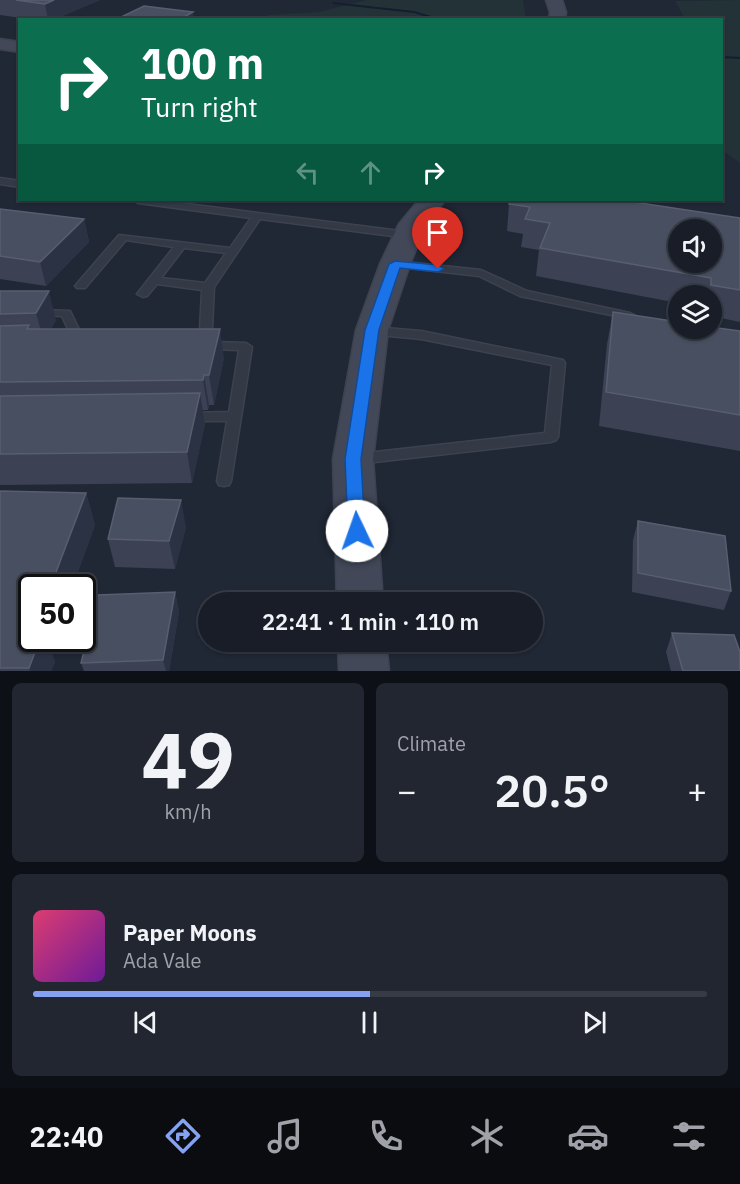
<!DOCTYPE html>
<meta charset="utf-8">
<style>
:root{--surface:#181d28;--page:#212630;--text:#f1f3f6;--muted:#9fa2a8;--line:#363b45;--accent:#84a2f1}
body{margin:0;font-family:"IBM Plex Sans",sans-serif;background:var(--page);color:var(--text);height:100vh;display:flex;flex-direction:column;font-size:22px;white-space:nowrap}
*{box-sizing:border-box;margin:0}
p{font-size:20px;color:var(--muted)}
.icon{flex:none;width:33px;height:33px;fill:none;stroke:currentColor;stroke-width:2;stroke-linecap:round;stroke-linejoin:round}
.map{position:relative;height:671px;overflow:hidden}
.panel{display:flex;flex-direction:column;gap:12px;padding:12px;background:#0d1016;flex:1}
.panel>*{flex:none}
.hud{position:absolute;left:18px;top:18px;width:705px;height:183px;border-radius:0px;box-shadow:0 2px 4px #0004,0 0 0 2px var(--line);background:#0b6e4f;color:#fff;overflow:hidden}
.buttons{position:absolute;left:668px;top:219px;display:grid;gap:12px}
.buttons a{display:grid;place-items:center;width:54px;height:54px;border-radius:50%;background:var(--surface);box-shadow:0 2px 4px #0004,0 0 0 2px var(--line);font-size:30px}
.speed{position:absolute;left:18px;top:574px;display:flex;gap:12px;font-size:30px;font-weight:700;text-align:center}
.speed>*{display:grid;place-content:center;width:78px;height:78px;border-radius:50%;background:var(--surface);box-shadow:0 2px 4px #0004,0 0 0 2px var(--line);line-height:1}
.speed .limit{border:3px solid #111;border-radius:9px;background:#fff;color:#111}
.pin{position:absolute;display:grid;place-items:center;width:51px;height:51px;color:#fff;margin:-62px -26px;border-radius:50% 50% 50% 0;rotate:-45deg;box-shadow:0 0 6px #0007}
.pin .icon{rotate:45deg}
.me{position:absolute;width:66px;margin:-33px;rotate:357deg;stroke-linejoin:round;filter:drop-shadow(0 0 4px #0008)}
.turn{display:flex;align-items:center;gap:21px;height:126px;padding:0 24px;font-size:27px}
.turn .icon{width:78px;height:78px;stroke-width:2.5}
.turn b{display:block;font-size:42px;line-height:51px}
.lanes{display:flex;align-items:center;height:57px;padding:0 24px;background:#0003;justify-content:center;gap:30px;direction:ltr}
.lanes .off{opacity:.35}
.big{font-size:45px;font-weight:600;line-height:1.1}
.panel .card{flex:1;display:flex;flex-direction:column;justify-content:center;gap:9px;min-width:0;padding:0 21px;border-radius:9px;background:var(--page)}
.panel .dial{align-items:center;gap:0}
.dial b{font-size:78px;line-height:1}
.song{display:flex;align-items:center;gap:18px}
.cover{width:72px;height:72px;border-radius:9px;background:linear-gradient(135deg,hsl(340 70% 55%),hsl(280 70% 35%))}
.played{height:6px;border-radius:3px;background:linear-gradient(90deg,var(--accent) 50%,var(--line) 50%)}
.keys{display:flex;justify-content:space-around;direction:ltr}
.heat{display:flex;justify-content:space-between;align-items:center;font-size:33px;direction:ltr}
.panel .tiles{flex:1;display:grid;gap:12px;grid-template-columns:1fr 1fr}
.card:last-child{grid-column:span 2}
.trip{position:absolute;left:198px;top:592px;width:345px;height:60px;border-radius:30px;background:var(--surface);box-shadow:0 2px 4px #0004,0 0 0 2px var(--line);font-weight:600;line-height:60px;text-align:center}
.menu{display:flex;height:96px;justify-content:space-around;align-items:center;background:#0a0c10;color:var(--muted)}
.menu .icon{width:42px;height:42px}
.menu .active{color:var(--accent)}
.menu b{font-size:27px;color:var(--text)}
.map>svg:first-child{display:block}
</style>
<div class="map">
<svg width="740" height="671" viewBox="0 0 740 671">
<rect width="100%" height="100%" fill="#202735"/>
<!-- green -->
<g fill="#223236">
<polygon points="367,0 523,0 526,19 266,19 267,15 319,12"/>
<polygon points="740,0 740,163 722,150 722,20 685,19 675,1"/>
</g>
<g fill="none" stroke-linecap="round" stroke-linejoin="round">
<!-- stream -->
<g fill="#151d31" fill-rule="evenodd">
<polygon points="332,2 414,11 445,20 437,20 414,13 333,4"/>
<polygon points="722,56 740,57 740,59 722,58"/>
</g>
<!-- lane casing -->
<g stroke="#3d424f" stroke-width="3">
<g id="lane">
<polygon points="0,178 20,181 20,187 0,184"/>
<path d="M133 200H156L408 232 413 235 408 238 260 219 214 287 212 330 214 342 246 343 252 347 231 481 229 485 224 486 219 485 217 481 227 421H188L183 420 181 417 183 414 188 413 229 412 239 350 208 349 202 345 200 330 202 290 157 284 147 296 143 297 137 294 174 247 126 240 85 288H77L75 286 119 235 230 248 251 218 138 203ZM184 248 226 253 205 283 161 278Z"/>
<polygon points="395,261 481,270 527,291 630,313 636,316 630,319 520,296 479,276 391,266 390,264 391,262"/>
<polygon points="40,310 70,311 85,342 83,345 75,345 62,316 36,315 34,313 36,311"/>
<polygon points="373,327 421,331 563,360 565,363 558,437 556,440 551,442 357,464 352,463 350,459 352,455 357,454 545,433 552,365 421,339 369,334 367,331 369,328"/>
</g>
</g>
<!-- secondary casing -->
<g stroke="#3d424f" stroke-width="3">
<g id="secondary">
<polygon points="546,0 562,0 566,12 565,20 549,20 550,12"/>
<polygon points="0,39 20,42 20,52 0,49"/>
<polygon points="419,200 445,200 426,225 410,264 388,330 373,459 383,603 337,603 333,459 356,330 380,264 399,224"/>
<polygon points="338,642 386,642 389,671 339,671"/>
</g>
</g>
<!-- lane -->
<use href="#lane" fill="#343946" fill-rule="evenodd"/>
<!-- secondary -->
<use href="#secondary" fill="#424858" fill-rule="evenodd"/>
</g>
<!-- wall -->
<g fill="#3c4254">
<polygon points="0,0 100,0 53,20 36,20 0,15"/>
<polygon points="509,204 740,218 740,322 711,316 711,296 678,296 678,303 536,276 539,250 521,247 523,234 507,231"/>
<polygon points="0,209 84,219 89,242 46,286 0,279"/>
<polygon points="0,291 56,320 51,329 224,358 214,405 209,405 208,410 203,410 205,424 192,483 0,485"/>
<polygon points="613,312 740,331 740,451 599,426 607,344"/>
<polygon points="0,491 86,493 95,525 72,588 32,588 32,639 54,639 50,649 55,662 51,671 0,671"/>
<polygon points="638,521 731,591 724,610 632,592 633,540"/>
<polygon points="186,527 175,569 115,567 108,539"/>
<polygon points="175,592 179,612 169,671 84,671 81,663"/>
<polygon points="672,633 740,671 671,671 666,652"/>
</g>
<!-- shaded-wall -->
<g fill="#2b3243">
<polygon points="54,0 100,0 53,20 48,20 45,4"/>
<polygon points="193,12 194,20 179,20"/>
<polygon points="84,219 89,242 46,286 40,262"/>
<polygon points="49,291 56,320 44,342 36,313"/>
<polygon points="220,329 224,358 214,405 209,375"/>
<polygon points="204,375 209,405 208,410 203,380"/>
<polygon points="200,393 205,424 192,483 187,452"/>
<polygon points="86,493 95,525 72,588 50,588"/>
<polygon points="181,500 186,527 175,569 169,541"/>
<polygon points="175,592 179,612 169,671 166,671 163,660"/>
<polygon points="37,639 54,639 50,649 55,662 51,671 30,671 29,668"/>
</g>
<!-- building -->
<g fill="#484f60" stroke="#585e70" stroke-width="1.5" fill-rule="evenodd">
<polygon points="16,0 54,0 45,4"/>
<polygon points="144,6 193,12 179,20 115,20"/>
<path d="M512 200H620L740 218V290L711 285V278L540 248 550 223 525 219 530 207 509 204ZM678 230H711V262H678Z"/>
<polygon points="0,209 84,219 40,262 0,256"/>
<polygon points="0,291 49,291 36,313 0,314"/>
<polygon points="613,312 678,322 678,328 711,328 711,327 740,331 740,415 606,392"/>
<polygon points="29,325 27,329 220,329 209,375 204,375 203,380 0,382 0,326"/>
<polygon points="200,393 187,452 0,454 0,396"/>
<polygon points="0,491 86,493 50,588 32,588 32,639 40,639 29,668 0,668"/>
<polygon points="118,498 181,500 169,541 108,539"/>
<polygon points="638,521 725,536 731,591 638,573"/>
<polygon points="175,592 163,660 81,663 98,595"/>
<polygon points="672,633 734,635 740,652 740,671 683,671"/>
</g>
<!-- route -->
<polygon fill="#1a73e8" stroke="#114b97" stroke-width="1.5" points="395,261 438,265 444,269 438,272 400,268 379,330 361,459 365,531 363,536 357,538 350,536 348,531 345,459 365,330 389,264"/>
</svg>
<div class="buttons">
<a><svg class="icon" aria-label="sound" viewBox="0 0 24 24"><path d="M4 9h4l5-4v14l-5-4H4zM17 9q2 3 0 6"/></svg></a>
<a><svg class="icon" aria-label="layers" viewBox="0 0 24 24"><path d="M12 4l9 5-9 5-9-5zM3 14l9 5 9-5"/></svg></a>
</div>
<div class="speed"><div class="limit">50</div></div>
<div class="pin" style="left:438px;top:269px;background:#d93025"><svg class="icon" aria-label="arrive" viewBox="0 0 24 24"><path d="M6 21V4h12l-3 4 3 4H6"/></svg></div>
<svg class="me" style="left:357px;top:531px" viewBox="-20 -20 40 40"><circle r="19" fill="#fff"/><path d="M0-13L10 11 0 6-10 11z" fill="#1a73e8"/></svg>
<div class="trip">22:41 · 1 min · 110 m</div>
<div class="hud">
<div class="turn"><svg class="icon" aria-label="right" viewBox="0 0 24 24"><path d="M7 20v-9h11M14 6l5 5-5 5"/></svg><div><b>100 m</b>Turn right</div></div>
<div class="lanes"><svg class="icon off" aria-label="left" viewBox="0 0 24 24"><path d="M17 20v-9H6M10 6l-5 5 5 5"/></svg><svg class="icon off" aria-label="ahead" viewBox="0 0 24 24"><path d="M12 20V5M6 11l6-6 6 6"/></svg><svg class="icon" aria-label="right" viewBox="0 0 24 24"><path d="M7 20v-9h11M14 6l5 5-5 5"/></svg></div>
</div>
</div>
<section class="panel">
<div class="tiles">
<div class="card dial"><b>49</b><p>km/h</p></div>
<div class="card"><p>Climate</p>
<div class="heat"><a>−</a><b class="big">20.5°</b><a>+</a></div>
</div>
<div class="card">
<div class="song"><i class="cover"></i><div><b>Paper Moons</b><p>Ada Vale</p></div></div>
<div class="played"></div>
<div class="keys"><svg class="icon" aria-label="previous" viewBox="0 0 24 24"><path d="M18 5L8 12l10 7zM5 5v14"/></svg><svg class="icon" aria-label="pause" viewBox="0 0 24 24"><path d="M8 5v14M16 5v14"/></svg><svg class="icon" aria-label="next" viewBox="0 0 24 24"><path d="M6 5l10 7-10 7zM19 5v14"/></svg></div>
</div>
</div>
</section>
<nav class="menu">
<b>22:40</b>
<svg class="icon active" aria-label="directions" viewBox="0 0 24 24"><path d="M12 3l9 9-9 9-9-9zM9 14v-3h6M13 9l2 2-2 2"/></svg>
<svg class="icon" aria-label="music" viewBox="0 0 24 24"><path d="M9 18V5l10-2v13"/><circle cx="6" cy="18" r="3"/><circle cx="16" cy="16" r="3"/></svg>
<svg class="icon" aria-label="phone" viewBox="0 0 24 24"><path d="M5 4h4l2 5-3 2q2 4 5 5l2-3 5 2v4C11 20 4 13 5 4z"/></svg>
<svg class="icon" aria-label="climate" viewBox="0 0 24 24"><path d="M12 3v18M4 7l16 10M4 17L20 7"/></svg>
<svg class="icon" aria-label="car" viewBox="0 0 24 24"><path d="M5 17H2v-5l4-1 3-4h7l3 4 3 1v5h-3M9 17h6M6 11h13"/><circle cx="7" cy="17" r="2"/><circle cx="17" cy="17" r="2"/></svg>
<svg class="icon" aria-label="filters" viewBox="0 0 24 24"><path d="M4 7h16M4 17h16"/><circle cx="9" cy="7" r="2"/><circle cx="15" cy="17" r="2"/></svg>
</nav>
